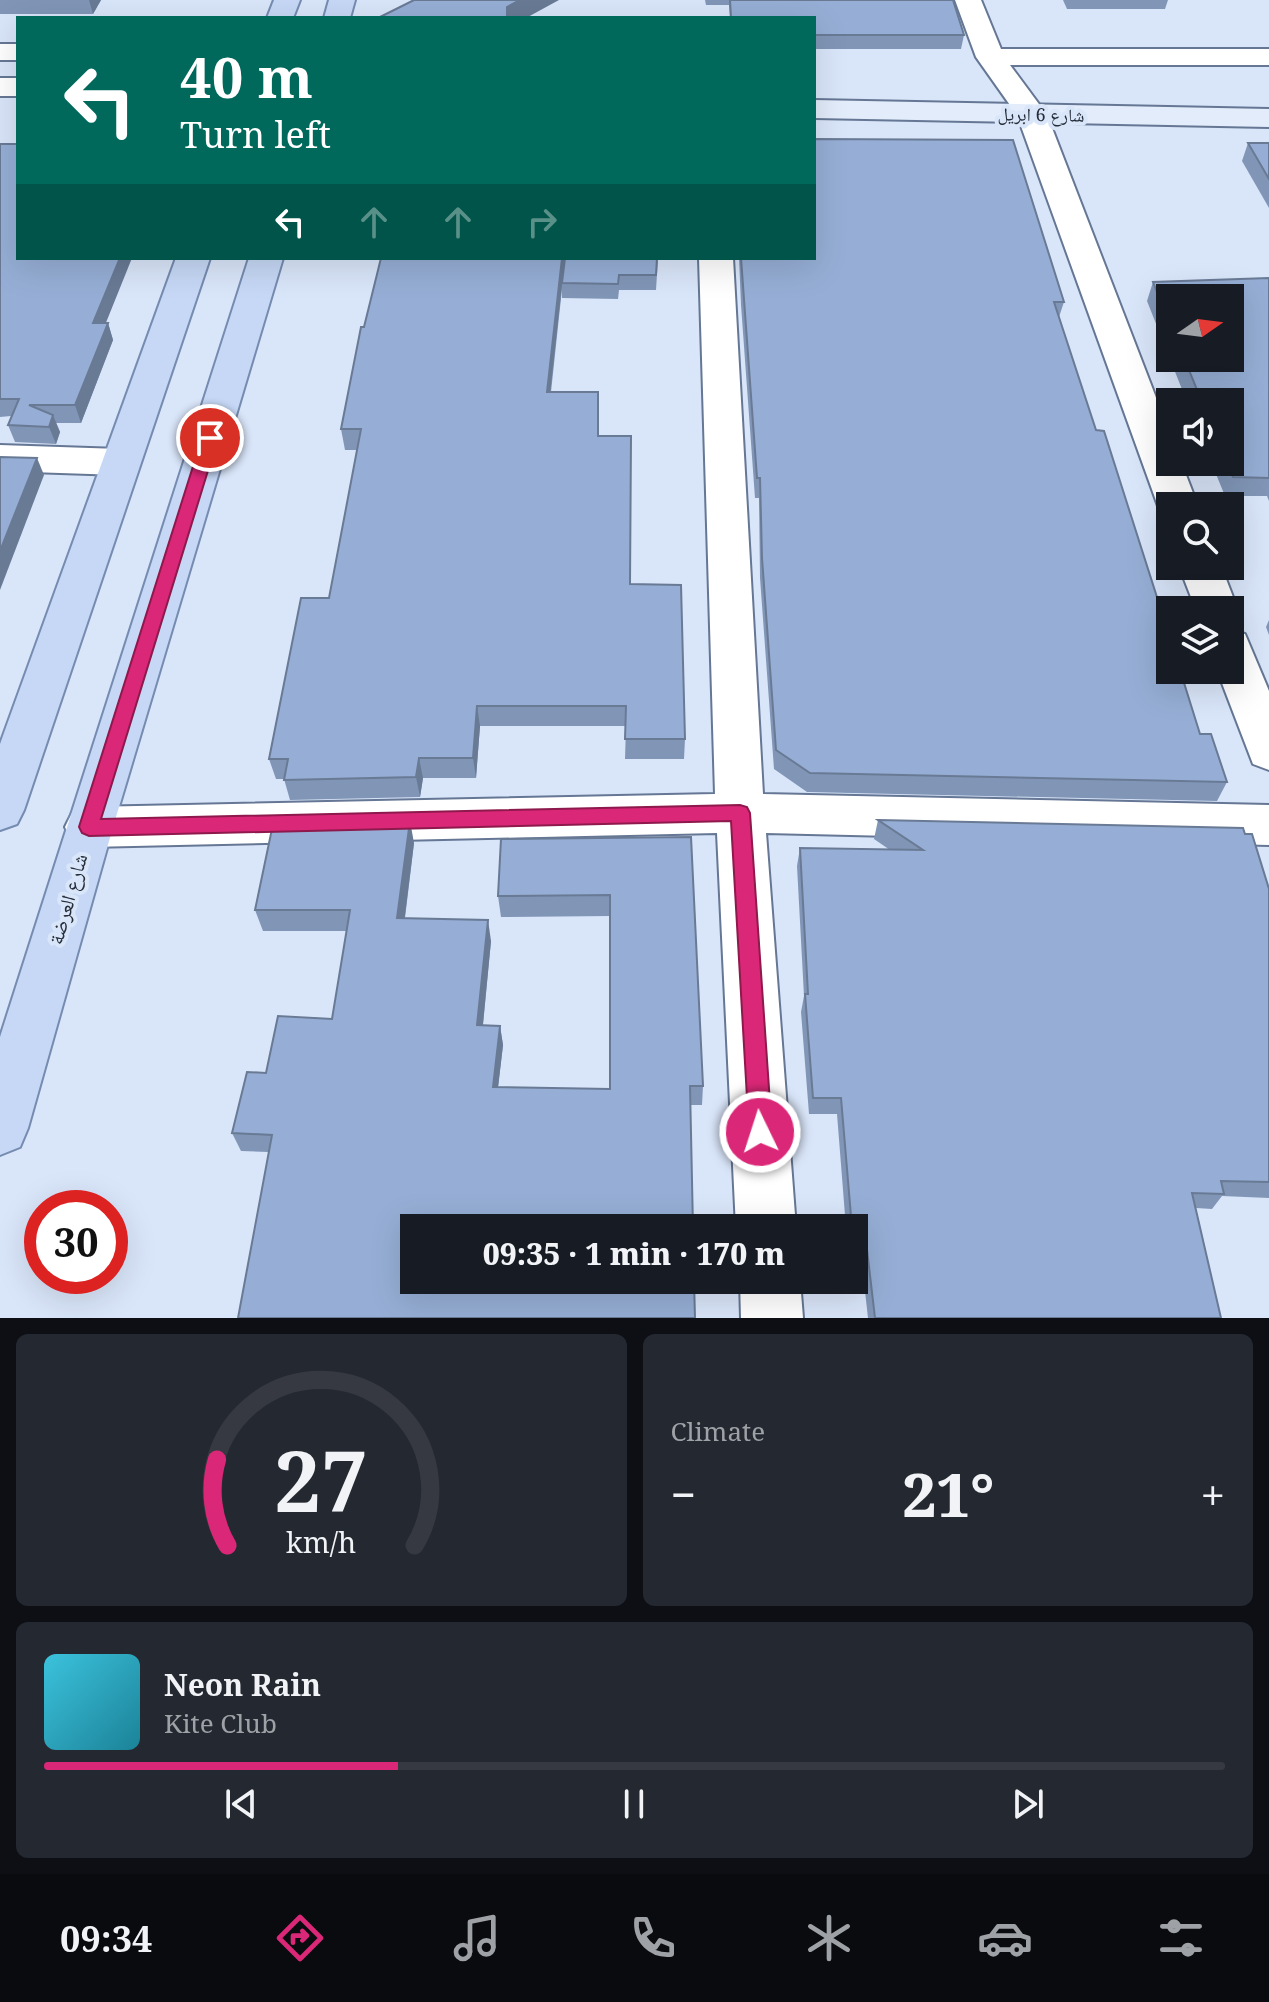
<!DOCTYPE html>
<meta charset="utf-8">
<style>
:root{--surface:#171b24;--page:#242831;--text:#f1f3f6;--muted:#9ea1a6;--line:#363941;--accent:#db2777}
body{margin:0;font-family:"Noto Serif","Noto Naskh Arabic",serif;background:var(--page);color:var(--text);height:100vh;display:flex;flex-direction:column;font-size:30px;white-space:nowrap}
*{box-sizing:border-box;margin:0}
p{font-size:26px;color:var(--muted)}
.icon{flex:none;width:44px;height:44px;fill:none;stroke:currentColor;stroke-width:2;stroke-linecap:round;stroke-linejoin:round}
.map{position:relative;height:1318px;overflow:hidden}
.details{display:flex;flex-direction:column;gap:16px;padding:16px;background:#0d0f14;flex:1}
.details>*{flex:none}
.guide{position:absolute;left:16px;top:16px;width:800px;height:244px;border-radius:0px;box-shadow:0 8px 32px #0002;background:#00695c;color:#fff;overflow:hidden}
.needle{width:52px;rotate:76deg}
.tools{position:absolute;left:1156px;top:284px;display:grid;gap:16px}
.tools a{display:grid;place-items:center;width:88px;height:88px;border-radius:0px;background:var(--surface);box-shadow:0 8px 32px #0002;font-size:40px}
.speed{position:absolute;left:24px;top:1190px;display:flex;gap:16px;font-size:40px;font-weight:700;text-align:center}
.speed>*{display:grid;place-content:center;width:104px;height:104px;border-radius:50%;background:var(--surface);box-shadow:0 8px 32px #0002;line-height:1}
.speed .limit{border:12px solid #d22;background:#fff;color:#111}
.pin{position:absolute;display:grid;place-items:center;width:68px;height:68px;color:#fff;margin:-34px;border:4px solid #fff;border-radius:50%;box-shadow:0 2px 8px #0007}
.me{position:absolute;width:88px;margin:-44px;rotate:356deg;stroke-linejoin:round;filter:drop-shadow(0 0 6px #0008)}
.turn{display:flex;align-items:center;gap:28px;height:168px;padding:0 32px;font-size:36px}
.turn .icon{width:104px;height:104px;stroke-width:2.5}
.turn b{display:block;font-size:56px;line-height:68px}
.lanes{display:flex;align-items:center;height:76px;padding:0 32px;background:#0003;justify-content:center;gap:40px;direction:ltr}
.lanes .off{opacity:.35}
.big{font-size:60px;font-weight:800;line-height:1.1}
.details .widget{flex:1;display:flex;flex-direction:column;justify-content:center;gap:12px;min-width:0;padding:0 28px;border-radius:12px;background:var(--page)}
.details .dial{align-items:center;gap:0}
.dial svg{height:208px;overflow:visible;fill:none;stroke:var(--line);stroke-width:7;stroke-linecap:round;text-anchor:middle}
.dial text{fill:var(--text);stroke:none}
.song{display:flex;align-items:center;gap:24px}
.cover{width:96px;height:96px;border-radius:12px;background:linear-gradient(135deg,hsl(190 70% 55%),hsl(190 70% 35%))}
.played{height:8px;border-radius:4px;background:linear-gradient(90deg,var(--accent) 30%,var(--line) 30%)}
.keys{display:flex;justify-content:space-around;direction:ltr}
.heat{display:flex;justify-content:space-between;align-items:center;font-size:44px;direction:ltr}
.details .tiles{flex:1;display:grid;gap:16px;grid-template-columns:1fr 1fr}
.widget:last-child{grid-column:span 2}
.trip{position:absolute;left:400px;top:1214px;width:468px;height:80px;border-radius:0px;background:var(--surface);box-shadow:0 8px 32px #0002;font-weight:800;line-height:80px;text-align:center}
.menu{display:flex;height:128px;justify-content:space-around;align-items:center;background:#090b0e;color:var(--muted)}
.menu .icon{width:56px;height:56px}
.menu .selected{color:var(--accent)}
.menu b{font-size:36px;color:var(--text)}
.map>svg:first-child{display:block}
</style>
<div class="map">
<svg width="1269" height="1318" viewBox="0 0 1269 1318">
<rect width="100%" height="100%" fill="#d9e5f9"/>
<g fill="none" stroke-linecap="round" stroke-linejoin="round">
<!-- street casing -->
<g stroke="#657794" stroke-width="4">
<g id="street">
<polygon points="955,0 981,0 1001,49 1269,49 1269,65 1010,65 1047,115 1170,434 1170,462 1181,462 1198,506 1170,506 1170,517 1164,516 1158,506 1017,115 976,57"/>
<rect x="0" y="44" width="18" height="16"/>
<rect x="0" y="78" width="18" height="18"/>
<polygon points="699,258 733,258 763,794 1269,805 1269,845 766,833 796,1228 736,1228 717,833 89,847 72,841 65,827 72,813 89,807 715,794"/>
<polygon points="0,445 120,449 134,453 139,462 134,471 120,475 0,471"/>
<polygon points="1179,566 1221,566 1238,610 1232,621 1230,610 1196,610"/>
<polygon points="1230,630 1245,634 1269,691 1269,770 1253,764 1217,670 1230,670"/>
<polygon points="740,1280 800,1280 803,1318 741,1318"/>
</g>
</g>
<!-- secondary casing -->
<g stroke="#657794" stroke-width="4">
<polygon id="secondary" points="814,100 1269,109 1269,127 814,118"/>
</g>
<!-- primary casing -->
<g stroke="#758bb0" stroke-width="4">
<g id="primary">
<polygon points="274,0 300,0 293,18 267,18"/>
<polygon points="329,0 355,0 350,18 324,18"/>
<polygon points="176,258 210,258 24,810 17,824 0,830 0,744"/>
<polygon points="249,258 283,258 113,827 28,1128 20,1147 0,1155 0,1037"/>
</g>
</g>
<!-- street -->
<use href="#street" fill="#fff" fill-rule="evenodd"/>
<!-- secondary -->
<use href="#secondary" fill="#e2ecfa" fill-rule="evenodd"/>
<!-- primary -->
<use href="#primary" fill="#c6d8f6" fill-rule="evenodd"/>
</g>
<!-- wall -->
<g fill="#8196b7" fill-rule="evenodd">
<polygon points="0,0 101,0 93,14 0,14"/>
<polygon points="705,0 953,0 964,35 961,49 814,49 814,18 730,18 729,5 706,5"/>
<polygon points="1063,0 1168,0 1165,9 1067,9"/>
<polygon points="1248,143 1269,143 1269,208 1242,161"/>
<polygon points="0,144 106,323 108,323 113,340 81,423 56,423 60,432 56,444 15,442 8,425 11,416 0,417"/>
<polygon points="381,258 564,258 564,264 658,258 656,290 619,290 618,299 562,298 562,289 551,392 599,436 630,584 685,739 684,759 625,759 626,726 480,726 476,778 423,778 420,797 290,800 284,779 276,779 269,759 329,598 357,450 345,450 341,429 364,327"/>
<polygon points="739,258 814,258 1064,302 1059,317 1096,430 1200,734 1227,782 1217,801 807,792 774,769 760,578 759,498 755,498 741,305"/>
<path d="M1269 278V501L1267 496H1225L1211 462H1230V402H1187L1147 301 1153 282ZM1170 298 1230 358H1170Z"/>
<polygon points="1269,620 1269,635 1266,627"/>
<polygon points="878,820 1269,889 1269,1198 1222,1196 1212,1209 1196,1208 1221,1318 868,1318 861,1255 854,1255 854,1228 846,1228 837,1114 809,1114 801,1012 804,996 797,866 800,848 890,850 874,839"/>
<polygon points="691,837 703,1086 702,1105 691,1105 268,1152 241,1151 232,1133 266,1073 332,1019 347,931 263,931 255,910 414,843 405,918 491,941 483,1025 500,1026 503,1045 498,1087 610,1089 610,916 501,917 498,896"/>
</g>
<!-- shaded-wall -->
<g fill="#697a95">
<polygon points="89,0 101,0 93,14"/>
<polygon points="520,0 559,0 526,18 507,18 507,7"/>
<polygon points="120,258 132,258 99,340 93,323"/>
<polygon points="562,258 564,258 564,267 548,413 547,392"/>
<polygon points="108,323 113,340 81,423 75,405"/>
<polygon points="53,415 60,432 56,444 49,427"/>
<polygon points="37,458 44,475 0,590 0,551"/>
<polygon points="477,706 480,726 476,778 473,758"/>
<polygon points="419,758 423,778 420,797 416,777"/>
<polygon points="410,821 414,843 402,939 397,918"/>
<polygon points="488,920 491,941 481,1044 477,1025"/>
<polygon points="500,1026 503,1045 496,1105 493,1087"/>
</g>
<!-- building -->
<g fill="#96aed5" stroke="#697a95" stroke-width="2">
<polygon points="414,0 520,0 507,7 507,18 378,18"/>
<polygon points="730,0 953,0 964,35 814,35 814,18 731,18"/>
<polygon points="814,139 1013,140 1064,302 1054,302 1096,430 1104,431 1170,638 1170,670 1180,670 1200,734 1211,734 1227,782 810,773 776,750 762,558 760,478 757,478 741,258 814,258"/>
<polygon points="1248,143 1269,143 1269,179"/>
<polygon points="0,144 18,144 18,258 120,258 93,323 108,323 75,405 29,405 53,415 49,427 8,425 19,399 0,399"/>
<polygon points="381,258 562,258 547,392 598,392 598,436 631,436 630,584 681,585 685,739 625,739 626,706 477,706 473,758 419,758 416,777 284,780 288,759 269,759 301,598 329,598 361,429 341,429 361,327 364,327"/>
<polygon points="565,258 657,258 656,275 619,275 618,284 562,283"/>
<polygon points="1269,278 1269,478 1233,477 1226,462 1230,462 1230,402 1202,402 1184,358 1230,358 1230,298 1170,298 1170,325 1153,282"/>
<polygon points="0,457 37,458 0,551"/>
<polygon points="878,820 1243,828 1245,834 1252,834 1269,889 1269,1182 1221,1181 1224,1194 1192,1193 1221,1318 875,1318 866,1241 854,1241 854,1228 852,1228 841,1098 813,1098 805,994 808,994 800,848 923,850"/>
<polygon points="410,821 397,918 488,920 477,1025 500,1026 493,1087 610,1089 610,895 498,896 501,839 691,837 703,1086 690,1086 693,1228 414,1228 414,1280 694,1280 695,1318 238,1318 272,1135 232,1133 247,1072 266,1073 278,1016 332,1019 350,910 255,910 273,824"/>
</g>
<!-- route -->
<polygon fill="#db2777" stroke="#8e194d" stroke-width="2" points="210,433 218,438 101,819 740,805 747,807 750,813 772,1132 769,1140 760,1144 752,1140 749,1132 731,821 89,836 82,833 79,827 202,438"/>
<g text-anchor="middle" stroke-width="8" stroke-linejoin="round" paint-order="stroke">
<!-- far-street labels -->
<g font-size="18" fill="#252d39" stroke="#d9e5f9">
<text transform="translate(1041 115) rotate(1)" y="6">شارع 6 ابريل</text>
</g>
<!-- street labels -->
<g font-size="20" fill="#252d39" stroke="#d9e5f9">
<text transform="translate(68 899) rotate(-74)" y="7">شارع العرضة</text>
</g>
</g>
</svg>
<div class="tools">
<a><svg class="needle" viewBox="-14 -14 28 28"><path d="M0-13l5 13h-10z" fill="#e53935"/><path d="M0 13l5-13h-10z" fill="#9ea1a6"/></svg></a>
<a><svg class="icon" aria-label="sound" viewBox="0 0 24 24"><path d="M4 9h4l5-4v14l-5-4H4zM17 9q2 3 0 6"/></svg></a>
<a><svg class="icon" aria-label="search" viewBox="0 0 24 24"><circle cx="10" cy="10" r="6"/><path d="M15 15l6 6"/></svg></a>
<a><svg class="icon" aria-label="layers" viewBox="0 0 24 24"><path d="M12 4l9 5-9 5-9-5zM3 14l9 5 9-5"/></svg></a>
</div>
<div class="speed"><div class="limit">30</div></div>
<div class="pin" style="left:210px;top:438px;background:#d93025"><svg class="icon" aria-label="arrive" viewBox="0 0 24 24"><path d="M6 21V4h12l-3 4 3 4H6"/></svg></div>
<svg class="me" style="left:760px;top:1132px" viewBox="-20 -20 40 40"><circle r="17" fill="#db2777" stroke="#fff" stroke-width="3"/><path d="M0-11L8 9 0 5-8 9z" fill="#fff"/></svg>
<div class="trip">09:35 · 1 min · 170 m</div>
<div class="guide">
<div class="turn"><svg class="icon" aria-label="left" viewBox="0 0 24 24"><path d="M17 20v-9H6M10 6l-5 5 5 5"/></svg><div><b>40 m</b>Turn left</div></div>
<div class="lanes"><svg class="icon" aria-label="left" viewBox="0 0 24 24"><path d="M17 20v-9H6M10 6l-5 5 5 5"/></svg><svg class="icon off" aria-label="ahead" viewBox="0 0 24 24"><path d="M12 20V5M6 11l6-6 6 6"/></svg><svg class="icon off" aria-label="ahead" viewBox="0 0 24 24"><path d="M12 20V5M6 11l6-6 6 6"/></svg><svg class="icon off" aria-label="right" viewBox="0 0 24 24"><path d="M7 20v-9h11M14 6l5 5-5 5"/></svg></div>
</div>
</div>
<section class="details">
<div class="tiles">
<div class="widget dial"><svg viewBox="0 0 100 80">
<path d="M14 69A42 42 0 1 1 86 69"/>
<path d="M14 69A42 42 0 0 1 10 36" stroke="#db2777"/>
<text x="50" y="56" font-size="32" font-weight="700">27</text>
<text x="50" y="72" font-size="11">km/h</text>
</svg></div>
<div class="widget"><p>Climate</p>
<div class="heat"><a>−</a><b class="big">21°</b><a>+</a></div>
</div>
<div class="widget">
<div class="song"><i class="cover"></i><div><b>Neon Rain</b><p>Kite Club</p></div></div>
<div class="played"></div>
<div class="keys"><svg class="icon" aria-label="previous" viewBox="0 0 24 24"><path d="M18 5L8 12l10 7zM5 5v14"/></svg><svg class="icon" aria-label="pause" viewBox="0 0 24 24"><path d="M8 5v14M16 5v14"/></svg><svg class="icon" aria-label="next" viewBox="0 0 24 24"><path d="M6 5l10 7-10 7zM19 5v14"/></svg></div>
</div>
</div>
</section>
<nav class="menu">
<b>09:34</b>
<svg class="icon selected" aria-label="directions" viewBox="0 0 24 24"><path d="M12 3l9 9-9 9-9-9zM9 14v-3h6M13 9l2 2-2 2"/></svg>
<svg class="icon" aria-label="music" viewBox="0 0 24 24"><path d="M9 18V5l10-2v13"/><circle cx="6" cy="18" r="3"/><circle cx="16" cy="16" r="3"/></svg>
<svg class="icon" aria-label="phone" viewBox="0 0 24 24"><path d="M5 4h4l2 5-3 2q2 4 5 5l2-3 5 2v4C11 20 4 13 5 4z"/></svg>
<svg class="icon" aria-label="climate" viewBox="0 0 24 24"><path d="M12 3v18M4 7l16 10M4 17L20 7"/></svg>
<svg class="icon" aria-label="car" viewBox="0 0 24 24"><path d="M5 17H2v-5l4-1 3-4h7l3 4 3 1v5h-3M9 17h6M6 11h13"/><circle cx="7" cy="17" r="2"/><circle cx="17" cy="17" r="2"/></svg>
<svg class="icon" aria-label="filters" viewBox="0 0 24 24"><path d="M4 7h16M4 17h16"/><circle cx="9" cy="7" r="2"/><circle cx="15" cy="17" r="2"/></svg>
</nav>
